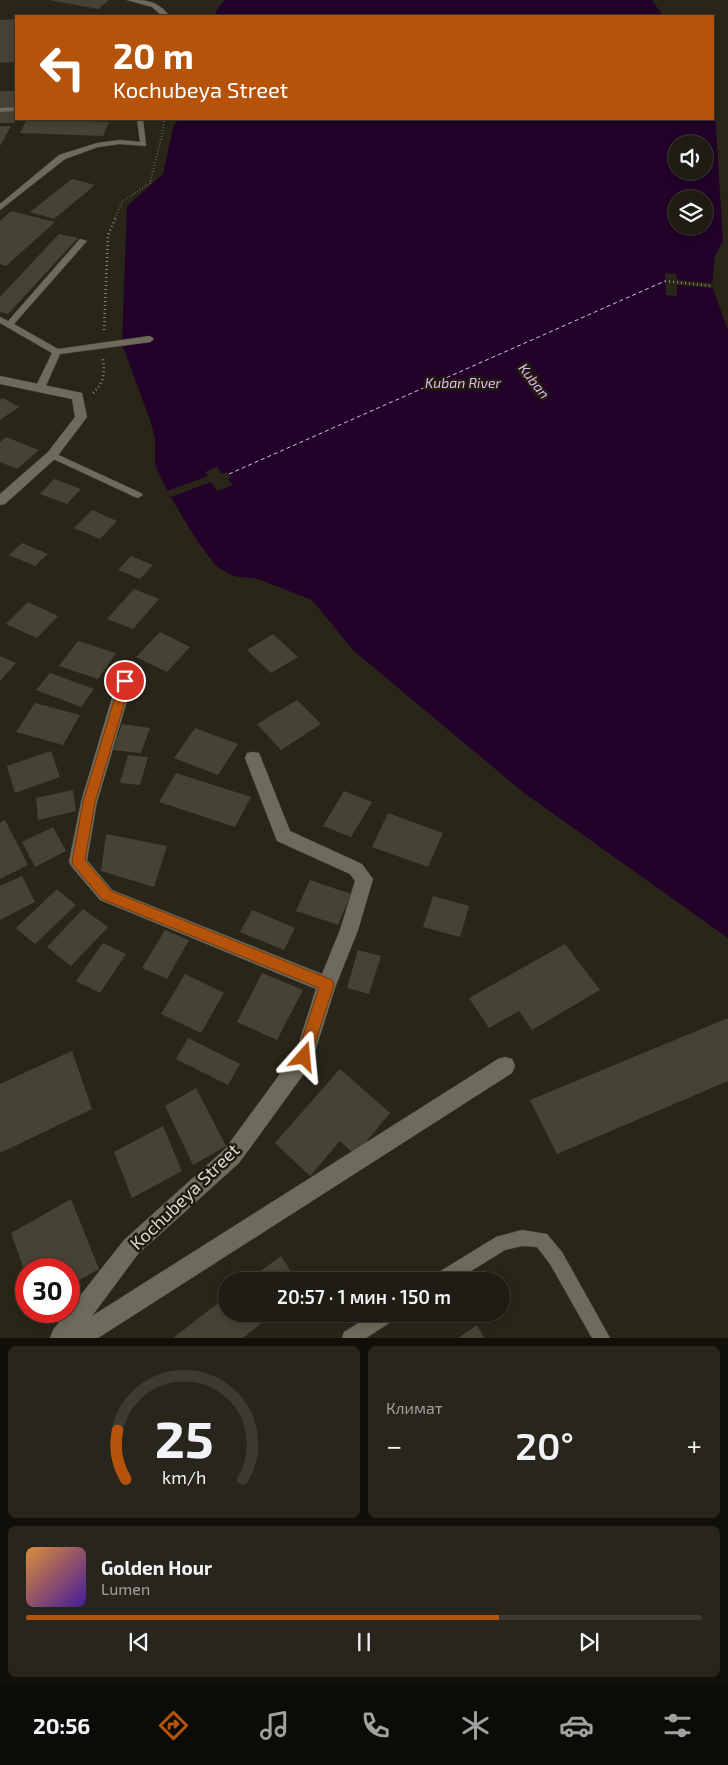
<!DOCTYPE html>
<html lang="ru">
<meta charset="utf-8">
<style>
:root{--surface:#1f1c13;--page:#27251c;--text:#f1f3f6;--muted:#a1a1a0;--line:#3c3a33;--accent:#b45309}
body{margin:0;font-family:"Exo 2",sans-serif;background:var(--page);color:var(--text);height:100vh;display:flex;flex-direction:column;font-size:19px;white-space:nowrap}
*{box-sizing:border-box;margin:0}
p{font-size:16px;color:var(--muted)}
.icon{flex:none;width:28px;height:28px;fill:none;stroke:currentColor;stroke-width:2;stroke-linecap:round;stroke-linejoin:round}
.map{position:relative;height:1338px;overflow:hidden}
.drawer{display:flex;flex-direction:column;gap:8px;padding:8px;background:#110f0a;flex:1}
.drawer>*{flex:none}
.top-card{position:absolute;left:15px;top:15px;width:699px;height:105px;border-radius:0px;box-shadow:0 2px 8px #0003,0 0 0 1px var(--line);background:#b45309;color:#fff;overflow:hidden}
.tools{position:absolute;left:668px;top:135px;display:grid;gap:10px}
.tools a{display:grid;place-items:center;width:45px;height:45px;border-radius:50%;background:var(--surface);box-shadow:0 2px 8px #0003,0 0 0 1px var(--line);font-size:25px}
.speed{position:absolute;left:15px;top:1258px;display:flex;gap:10px;font-size:25px;font-weight:700;text-align:center}
.speed>*{display:grid;place-content:center;width:65px;height:65px;border-radius:50%;background:var(--surface);box-shadow:0 2px 8px #0003,0 0 0 1px var(--line);line-height:1}
.speed .limit{border:8px solid #d22;background:#fff;color:#111}
.pin{position:absolute;display:grid;place-items:center;width:42px;height:42px;color:#fff;margin:-21px;border:2px solid #fff;border-radius:50%;box-shadow:0 1px 5px #0007}
.me{position:absolute;width:55px;margin:-28px;rotate:18deg;stroke-linejoin:round;filter:drop-shadow(0 0 4px #0008)}
.turn{display:flex;align-items:center;gap:18px;height:105px;padding:0 15px;font-size:22px}
.turn .icon{width:65px;height:65px;stroke-width:2.5}
.turn b{display:block;font-size:35px;line-height:42px}
.big{font-size:38px;font-weight:600;line-height:1.1}
.drawer .widget{flex:1;display:flex;flex-direction:column;justify-content:center;gap:8px;min-width:0;padding:0 18px;border-radius:8px;background:var(--page)}
.drawer .dial{align-items:center;gap:0}
.dial svg{height:130px;overflow:visible;fill:none;stroke:var(--line);stroke-width:7;stroke-linecap:round;text-anchor:middle}
.dial text{fill:var(--text);stroke:none}
.song{display:flex;align-items:center;gap:15px}
.cover{width:60px;height:60px;border-radius:8px;background:linear-gradient(135deg,hsl(30 70% 55%),hsl(260 70% 35%))}
.played{height:5px;border-radius:2px;background:linear-gradient(90deg,var(--accent) 70%,var(--line) 70%)}
.keys{display:flex;justify-content:space-around;direction:ltr}
.heat{display:flex;justify-content:space-between;align-items:center;font-size:28px;direction:ltr}
.drawer .tiles{flex:1;display:grid;gap:8px;grid-template-columns:1fr 1fr}
.widget:last-child{grid-column:span 2}
.trip{position:absolute;left:218px;top:1272px;width:292px;height:50px;border-radius:25px;background:var(--surface);box-shadow:0 2px 8px #0003,0 0 0 1px var(--line);font-weight:600;line-height:50px;text-align:center}
.tabs{display:flex;height:80px;justify-content:space-around;align-items:center;background:#0c0b08;color:var(--muted)}
.tabs .icon{width:35px;height:35px}
.tabs .on{color:var(--accent)}
.tabs b{font-size:22px;color:var(--text)}
.map>svg:first-child{display:block}
</style>
<div class="map">
<svg width="728" height="1338" viewBox="0 0 728 1338">
<rect width="100%" height="100%" fill="#292619"/>
<!-- water -->
<g fill="#220228" fill-rule="evenodd">
<polygon points="225,0 652,0 663,16 216,16 216,11"/>
<path d="M713 111 715 114 723 241 715 256 712 286 728 331V938L524 793 354 651 312 600 258 579 233 576 216 566 196 539 167 491 155 465V438L150 420 122 344 127 206 163 174 173 128 178 119H712ZM676 144H704V171H676ZM676 199H704V226H676Z"/>
</g>
<!-- pier -->
<g fill="#292619">
<polygon points="665,273 676,274 677,280 712,283 713,288 677,285 677,296 666,295"/>
<polygon points="217,467 222,474 227,472 231,477 228,479 233,485 217,491 211,482 171,497 167,491 208,476 205,472"/>
</g>
<g fill="none" stroke-linecap="round" stroke-linejoin="round">
<!-- ferry -->
<polyline stroke="#ebb5f6" stroke-width="1" stroke-dasharray="4 3" stroke-linecap="butt" points="229,474 665,281"/>
</g>
<!-- building -->
<g fill="#464335">
<polygon points="49,0 109,0 98,9"/>
<polygon points="16,19 15,62 0,63 0,20"/>
<polygon points="0,91 16,91 15,123 0,123"/>
<polygon points="27,119 109,122 103,136 20,133"/>
<polygon points="0,126 11,126 0,146"/>
<polygon points="72,179 95,185 54,219 30,212"/>
<polygon points="11,211 55,222 6,266 0,264 0,221"/>
<polygon points="59,234 78,238 8,314 0,312 0,297"/>
<polygon points="3,398 19,407 0,420 0,400"/>
<polygon points="6,437 39,450 17,469 0,462 0,442"/>
<polygon points="54,479 81,489 67,504 40,494"/>
<polygon points="92,510 117,521 100,539 74,528"/>
<polygon points="22,543 48,554 35,566 9,555"/>
<polygon points="131,556 153,565 140,579 118,570"/>
<polygon points="134,589 159,599 133,629 107,619"/>
<polygon points="28,602 58,616 37,638 6,624"/>
<polygon points="160,632 190,647 167,672 136,657"/>
<polygon points="273,634 298,657 271,673 247,650"/>
<polygon points="78,641 116,653 98,679 59,666"/>
<polygon points="0,656 16,663 0,681"/>
<polygon points="50,673 94,689 81,707 36,690"/>
<polygon points="297,700 321,724 281,750 257,724"/>
<polygon points="35,703 80,715 63,745 16,732"/>
<polygon points="122,724 150,728 141,753 113,750"/>
<polygon points="195,728 238,744 218,775 174,758"/>
<polygon points="51,751 60,777 15,793 7,766"/>
<polygon points="128,755 148,757 140,785 120,783"/>
<polygon points="176,773 251,797 235,827 159,802"/>
<polygon points="73,790 76,811 38,820 36,798"/>
<polygon points="344,791 372,802 351,837 323,826"/>
<polygon points="388,813 443,833 428,867 372,847"/>
<polygon points="5,820 28,865 0,879 0,823"/>
<polygon points="53,827 66,851 35,867 22,842"/>
<polygon points="106,834 167,846 154,887 101,871"/>
<polygon points="22,876 35,902 0,920 0,886"/>
<polygon points="310,880 351,894 338,925 296,911"/>
<polygon points="57,889 76,905 35,944 16,928"/>
<polygon points="433,896 469,906 460,937 423,927"/>
<polygon points="83,909 108,927 71,966 47,947"/>
<polygon points="252,910 295,928 284,950 240,932"/>
<polygon points="165,930 189,940 167,979 142,968"/>
<polygon points="103,943 126,954 100,993 76,981"/>
<polygon points="565,944 600,990 532,1030 519,1011 489,1028 469,998"/>
<polygon points="358,950 381,956 369,994 347,988"/>
<polygon points="262,973 303,990 277,1040 237,1022"/>
<polygon points="185,974 224,993 201,1033 161,1014"/>
<polygon points="728,1018 728,1081 557,1154 530,1100"/>
<polygon points="188,1038 240,1064 228,1085 176,1059"/>
<polygon points="72,1051 92,1109 0,1153 0,1084"/>
<polygon points="340,1069 390,1113 355,1155 340,1141 310,1176 275,1143"/>
<polygon points="196,1088 226,1146 193,1165 165,1106"/>
<polygon points="163,1126 182,1171 132,1198 114,1152"/>
<polygon points="71,1199 99,1269 69,1286 69,1269 26,1269 26,1275 11,1233"/>
<polygon points="281,1256 297,1281 247,1281"/>
<polygon points="226,1297 226,1314 273,1314 243,1338 173,1338"/>
<polygon points="477,1325 484,1338 458,1338"/>
</g>
<g fill="none" stroke-linecap="round" stroke-linejoin="round">
<!-- lane casing -->
<g stroke="#464439" stroke-width="1">
<g id="lane">
<polygon points="16,107 16,111 0,112 0,108"/>
<polygon points="137,119 143,119 146,146 120,144 98,147 65,159 0,210 0,204 59,155 97,143 120,140 140,142"/>
<polygon points="80,239 87,241 14,324 58,349 150,336 154,339 150,342 60,354 45,388 40,391 37,390 35,388 52,353 0,323 0,317 8,321"/>
<polygon points="52,452 141,493 143,495 138,498 135,497 49,457 49,453"/>
<polygon points="522,1230 547,1234 562,1252 610,1338 592,1338 550,1264 537,1247 522,1246 505,1250 455,1281 432,1281 434,1275 496,1237"/>
<polygon points="373,1314 396,1314 394,1320 366,1338 342,1338 344,1332"/>
</g>
</g>
<!-- street casing -->
<g stroke="#464439" stroke-width="1">
<g id="street">
<path d="M127 0C147 0 156 0 170 16H162L152 7Z"/>
<polygon points="0,376 82,393 87,417 56,458 5,504 0,505 0,494 48,452 75,417 72,399 0,384"/>
<polygon points="125,675 130,677 133,681 97,802 87,860 112,890 322,974 340,930 355,881 350,874 277,841 245,758 247,753 253,752 259,753 261,758 290,831 362,864 373,879 358,930 336,985 311,1064 239,1163 138,1254 92,1316 498,1059 505,1057 512,1059 515,1066 512,1073 98,1338 50,1338 53,1330 124,1240 225,1149 296,1052 316,989 100,900 72,867 69,862 81,802 117,681 120,677"/>
</g>
</g>
<!-- path-far1 -->
<polyline stroke="#87857a" stroke-width="2" stroke-dasharray="0.5 2.5" stroke-linecap="butt" points="115,218 122,202 150,183 163,131 164,119"/>
<!-- path -->
<g stroke="#87857a" stroke-width="2.5" stroke-dasharray="1 3" stroke-linecap="butt">
<polyline points="665,281 712,286"/>
<polyline points="104,330 108,235 116,217"/>
<path d="M93 393C104 383 105 373 103 359"/>
</g>
<!-- lane -->
<use href="#lane" fill="#6e6b5c" fill-rule="evenodd"/>
<!-- street -->
<use href="#street" fill="#6e6b5c" fill-rule="evenodd"/>
</g>
<!-- route -->
<polygon fill="#b45309" stroke="#753606" points="125,677 131,681 95,802 85,860 111,891 332,980 334,985 309,1062 304,1064 298,1062 296,1057 319,988 102,899 73,865 72,862 83,802 120,681"/>
<g text-anchor="middle" stroke-width="5" stroke-linejoin="round" paint-order="stroke">
<!-- far-water labels -->
<g font-size="14" font-style="italic" fill="#ebb5f6" stroke="#1f1c10">
<text transform="translate(534 381) rotate(52)" y="5">Kuban</text>
<text x="463" y="388">Kuban River</text>
</g>
<!-- near-street labels -->
<g font-size="18" fill="#dbd9d1" stroke="#1f1c10">
<text transform="translate(185 1197) rotate(-44)" y="6">Kochubeya Street</text>
</g>
</g>
</svg>
<div class="tools">
<a><svg class="icon" aria-label="sound" viewBox="0 0 24 24"><path d="M4 9h4l5-4v14l-5-4H4zM17 9q2 3 0 6"/></svg></a>
<a><svg class="icon" aria-label="layers" viewBox="0 0 24 24"><path d="M12 4l9 5-9 5-9-5zM3 14l9 5 9-5"/></svg></a>
</div>
<div class="speed"><div class="limit">30</div></div>
<div class="pin" style="left:125px;top:681px;background:#d93025"><svg class="icon" aria-label="arrive" viewBox="0 0 24 24"><path d="M6 21V4h12l-3 4 3 4H6"/></svg></div>
<svg class="me" style="left:304px;top:1057px" viewBox="-20 -20 40 40"><path d="M0-17L14 15 0 8-14 15z" fill="#b45309" stroke="#fff" stroke-width="4"/></svg>
<div class="trip">20:57 · 1 мин · 150 m</div>
<div class="top-card">
<div class="turn"><svg class="icon" aria-label="left" viewBox="0 0 24 24"><path d="M17 20v-9H6M10 6l-5 5 5 5"/></svg><div><b>20 m</b>Kochubeya Street</div></div>
</div>
</div>
<section class="drawer">
<div class="tiles">
<div class="widget dial"><svg viewBox="0 0 100 80">
<path d="M14 69A42 42 0 1 1 86 69"/>
<path d="M14 69A42 42 0 0 1 9 39" stroke="#b45309"/>
<text x="50" y="56" font-size="32" font-weight="700">25</text>
<text x="50" y="72" font-size="11">km/h</text>
</svg></div>
<div class="widget"><p>Климат</p>
<div class="heat"><a>−</a><b class="big">20°</b><a>+</a></div>
</div>
<div class="widget">
<div class="song"><i class="cover"></i><div><b>Golden Hour</b><p>Lumen</p></div></div>
<div class="played"></div>
<div class="keys"><svg class="icon" aria-label="previous" viewBox="0 0 24 24"><path d="M18 5L8 12l10 7zM5 5v14"/></svg><svg class="icon" aria-label="pause" viewBox="0 0 24 24"><path d="M8 5v14M16 5v14"/></svg><svg class="icon" aria-label="next" viewBox="0 0 24 24"><path d="M6 5l10 7-10 7zM19 5v14"/></svg></div>
</div>
</div>
</section>
<nav class="tabs">
<b>20:56</b>
<svg class="icon on" aria-label="directions" viewBox="0 0 24 24"><path d="M12 3l9 9-9 9-9-9zM9 14v-3h6M13 9l2 2-2 2"/></svg>
<svg class="icon" aria-label="music" viewBox="0 0 24 24"><path d="M9 18V5l10-2v13"/><circle cx="6" cy="18" r="3"/><circle cx="16" cy="16" r="3"/></svg>
<svg class="icon" aria-label="phone" viewBox="0 0 24 24"><path d="M5 4h4l2 5-3 2q2 4 5 5l2-3 5 2v4C11 20 4 13 5 4z"/></svg>
<svg class="icon" aria-label="climate" viewBox="0 0 24 24"><path d="M12 3v18M4 7l16 10M4 17L20 7"/></svg>
<svg class="icon" aria-label="car" viewBox="0 0 24 24"><path d="M5 17H2v-5l4-1 3-4h7l3 4 3 1v5h-3M9 17h6M6 11h13"/><circle cx="7" cy="17" r="2"/><circle cx="17" cy="17" r="2"/></svg>
<svg class="icon" aria-label="filters" viewBox="0 0 24 24"><path d="M4 7h16M4 17h16"/><circle cx="9" cy="7" r="2"/><circle cx="15" cy="17" r="2"/></svg>
</nav>
